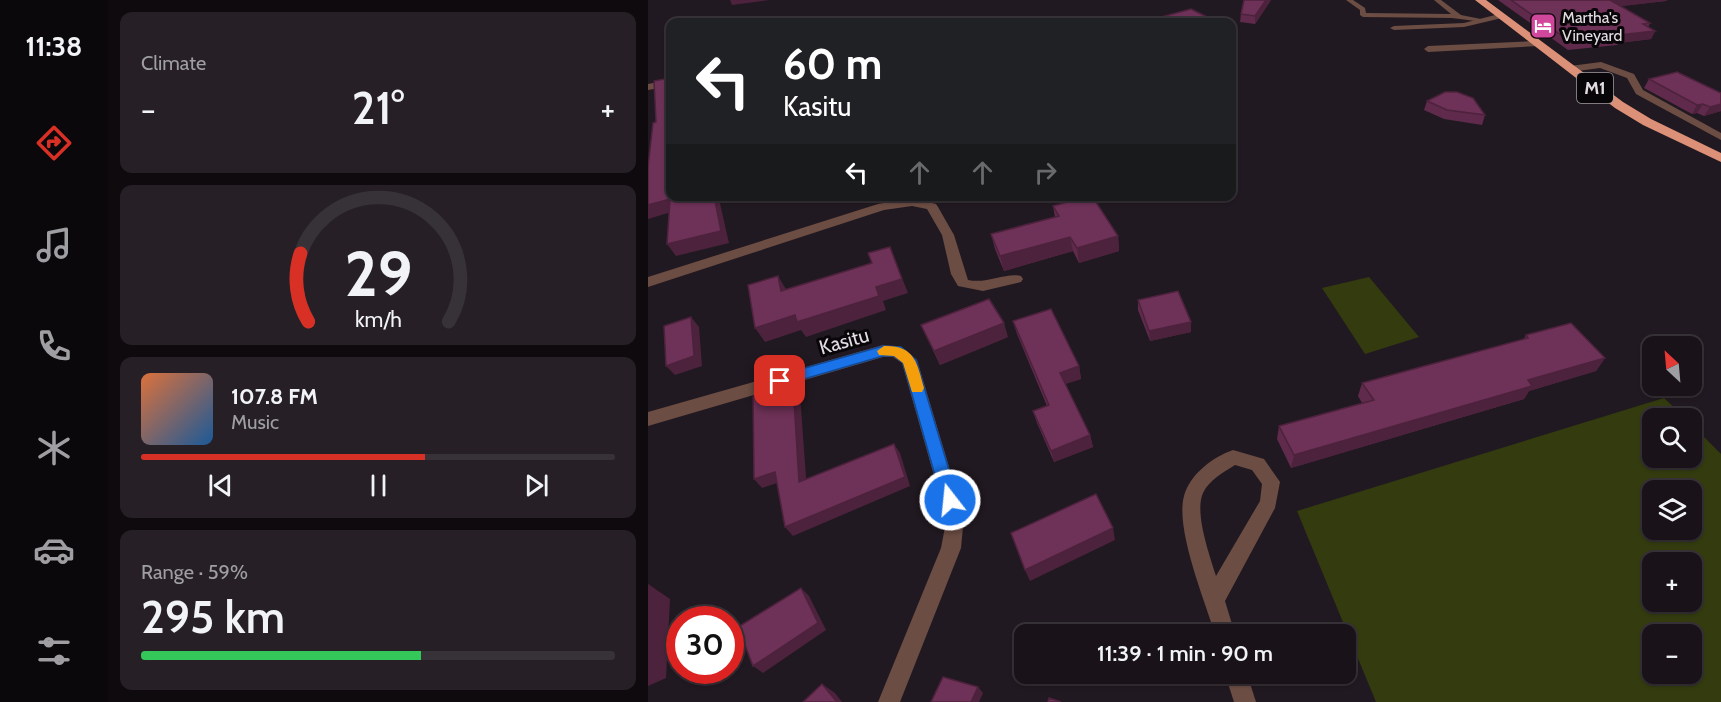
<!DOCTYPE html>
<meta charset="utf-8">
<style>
:root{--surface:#191319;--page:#262026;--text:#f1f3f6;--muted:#9f9ea2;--line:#373238;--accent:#d93025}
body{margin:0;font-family:Cabin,sans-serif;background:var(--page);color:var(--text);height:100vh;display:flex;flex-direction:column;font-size:22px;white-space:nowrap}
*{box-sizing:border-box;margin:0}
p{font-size:20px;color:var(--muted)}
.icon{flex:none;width:33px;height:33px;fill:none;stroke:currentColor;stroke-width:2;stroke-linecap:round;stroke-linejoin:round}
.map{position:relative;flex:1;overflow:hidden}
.side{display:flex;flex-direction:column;gap:12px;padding:12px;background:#0e0a0e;width:540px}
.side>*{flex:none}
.guide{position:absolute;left:18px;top:18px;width:570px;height:183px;border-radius:12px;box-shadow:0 2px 4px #0004,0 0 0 2px var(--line);background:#202124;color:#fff;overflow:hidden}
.needle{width:39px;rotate:334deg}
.buttons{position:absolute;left:994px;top:336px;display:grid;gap:12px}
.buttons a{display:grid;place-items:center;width:60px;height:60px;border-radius:12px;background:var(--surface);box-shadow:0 2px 4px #0004,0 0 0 2px var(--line);font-size:30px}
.speed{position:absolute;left:18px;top:606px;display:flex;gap:12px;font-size:30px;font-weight:700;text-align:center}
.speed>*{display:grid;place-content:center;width:78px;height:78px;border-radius:50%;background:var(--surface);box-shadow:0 2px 4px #0004,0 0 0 2px var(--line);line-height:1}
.speed .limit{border:9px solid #d22;background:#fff;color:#111}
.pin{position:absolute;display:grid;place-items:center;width:51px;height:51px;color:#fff;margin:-26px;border-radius:12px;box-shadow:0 3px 9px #0006}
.me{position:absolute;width:66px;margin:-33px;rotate:344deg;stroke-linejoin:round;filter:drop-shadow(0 0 4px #0008)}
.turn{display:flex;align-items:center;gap:21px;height:126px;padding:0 18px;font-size:27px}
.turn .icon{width:78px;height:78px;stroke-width:2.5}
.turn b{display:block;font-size:42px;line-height:51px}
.lanes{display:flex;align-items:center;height:57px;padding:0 18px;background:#0003;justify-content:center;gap:30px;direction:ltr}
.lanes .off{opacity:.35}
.big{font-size:45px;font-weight:600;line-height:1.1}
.side .widget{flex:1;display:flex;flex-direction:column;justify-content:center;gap:9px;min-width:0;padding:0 21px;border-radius:12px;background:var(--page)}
.side .dial{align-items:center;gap:0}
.dial svg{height:156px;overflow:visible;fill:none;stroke:var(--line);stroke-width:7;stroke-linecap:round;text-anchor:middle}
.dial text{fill:var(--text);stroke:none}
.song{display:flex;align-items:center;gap:18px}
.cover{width:72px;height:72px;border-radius:9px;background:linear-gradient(135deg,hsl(20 70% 55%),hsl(210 70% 35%))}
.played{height:6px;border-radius:3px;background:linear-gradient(90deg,var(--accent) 60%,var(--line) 60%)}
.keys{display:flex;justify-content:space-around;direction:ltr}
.heat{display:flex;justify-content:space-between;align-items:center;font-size:33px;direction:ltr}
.charge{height:9px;border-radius:4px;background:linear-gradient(90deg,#34c759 59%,var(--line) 0)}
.trip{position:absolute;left:366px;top:624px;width:342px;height:60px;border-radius:12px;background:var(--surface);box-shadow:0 2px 4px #0004,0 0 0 2px var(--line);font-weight:600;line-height:60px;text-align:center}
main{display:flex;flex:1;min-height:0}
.tabs{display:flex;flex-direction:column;width:108px;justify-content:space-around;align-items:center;background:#0a080a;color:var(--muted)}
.tabs .icon{width:42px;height:42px}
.tabs .active{color:var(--accent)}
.tabs b{font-size:27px;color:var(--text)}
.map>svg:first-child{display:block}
</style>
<main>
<nav class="tabs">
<b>11:38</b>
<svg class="icon active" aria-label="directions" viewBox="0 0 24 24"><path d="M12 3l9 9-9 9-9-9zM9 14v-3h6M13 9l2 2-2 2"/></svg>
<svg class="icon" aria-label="music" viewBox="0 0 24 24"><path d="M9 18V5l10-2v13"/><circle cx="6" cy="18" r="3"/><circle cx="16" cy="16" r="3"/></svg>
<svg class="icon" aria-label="phone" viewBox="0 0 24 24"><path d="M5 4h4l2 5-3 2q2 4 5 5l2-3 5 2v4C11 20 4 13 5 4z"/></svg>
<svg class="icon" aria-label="climate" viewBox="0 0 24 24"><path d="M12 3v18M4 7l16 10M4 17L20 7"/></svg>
<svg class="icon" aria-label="car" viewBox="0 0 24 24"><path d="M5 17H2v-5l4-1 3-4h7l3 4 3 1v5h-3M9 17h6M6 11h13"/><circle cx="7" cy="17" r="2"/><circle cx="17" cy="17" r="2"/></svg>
<svg class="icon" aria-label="filters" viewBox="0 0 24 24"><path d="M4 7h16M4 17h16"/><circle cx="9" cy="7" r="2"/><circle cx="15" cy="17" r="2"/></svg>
</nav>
<section class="side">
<div class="widget"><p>Climate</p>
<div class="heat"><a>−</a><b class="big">21°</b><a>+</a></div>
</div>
<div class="widget dial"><svg viewBox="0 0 100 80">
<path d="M14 69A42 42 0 1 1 86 69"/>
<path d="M14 69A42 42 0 0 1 10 34" stroke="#d93025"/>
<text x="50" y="56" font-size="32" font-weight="700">29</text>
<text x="50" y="72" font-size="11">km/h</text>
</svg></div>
<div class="widget">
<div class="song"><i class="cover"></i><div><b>107.8 FM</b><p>Music</p></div></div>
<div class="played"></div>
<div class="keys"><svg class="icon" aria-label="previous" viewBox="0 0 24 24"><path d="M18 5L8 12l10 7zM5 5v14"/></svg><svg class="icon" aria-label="pause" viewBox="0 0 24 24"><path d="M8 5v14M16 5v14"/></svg><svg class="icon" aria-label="next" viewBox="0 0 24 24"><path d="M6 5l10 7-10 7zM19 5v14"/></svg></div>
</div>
<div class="widget"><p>Range · 59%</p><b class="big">295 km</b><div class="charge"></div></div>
</section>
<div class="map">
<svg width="1073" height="702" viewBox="0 0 1073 702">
<rect width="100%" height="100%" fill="#211921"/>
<!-- green -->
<g fill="#333b0f" fill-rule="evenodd">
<polygon points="721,277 771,337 717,354 674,288"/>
<path d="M1016 398 1037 418H1005V458H1044V425L1073 454V702H728L649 511ZM1005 490H1044V530H1005ZM1005 562H1044V602H1005ZM1005 634H1044V674H1005Z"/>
</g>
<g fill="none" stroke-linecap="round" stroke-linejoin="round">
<!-- lane -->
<polygon fill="#6c4d43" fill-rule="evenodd" points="698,0 705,0 717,8 718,13 803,14 786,0 793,0 813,15 838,20 835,22 804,18 715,17 712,15 712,10"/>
<!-- street -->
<g fill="#6c4d43" fill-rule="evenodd">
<polygon points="851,14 854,14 854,18 816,27 746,30 742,28 746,26 816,23"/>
<polygon points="888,41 891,42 891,46 780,52 776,49 780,46"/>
<polygon points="953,62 986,74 995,90 1073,133 1073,140 988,94 979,78 952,68 922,72 917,69 922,66"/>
<polygon points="22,80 22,86 0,90 0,84"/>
<path d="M264 198 288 204 290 207 306 235 320 280C340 284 358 272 373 276L375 279 373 282 335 291 310 286 303 274 294 235 279 209 264 206 236 210 0 287V277L230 204Z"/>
<polygon points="235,345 253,347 269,360 311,500 315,527 313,548 252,702 230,702 293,548 297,527 293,500 254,363 245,357 235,357 0,426 0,412"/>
<path d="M585 450 616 459 632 482 627 508 577 601 587 634H567C557 601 527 529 536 496 542 474 565 457 585 450ZM587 465 604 470 614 484 612 501 568 576C562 556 546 513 555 493 561 480 576 472 587 465Z"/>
<polygon points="577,674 599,674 608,702 586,702"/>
</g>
<!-- highway -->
<polygon fill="#dc9077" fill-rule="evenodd" points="827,0 838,0 975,102 1003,119 1073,153 1073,162 995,125 967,108"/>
</g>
<!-- wall -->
<g fill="#5f2a4b">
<polygon points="623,0 607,24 592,22 593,14"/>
<polygon points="850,0 1019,0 1018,1 972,6 1002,23 1000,27 1007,31 1003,39 971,43 969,45 920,50"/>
<polygon points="517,16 569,22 517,22"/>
<polygon points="1001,79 1073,93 1073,111 1056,116 1049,113 1044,114 996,88"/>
<polygon points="779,101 837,115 834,125 796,119 776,110"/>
<polygon points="405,206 470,236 471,251 431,263 425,251 356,271 347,249 343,234 407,217"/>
<polygon points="490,300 543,322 543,332 502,341 490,310"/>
<polygon points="365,321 431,366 433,379 417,384 442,435 445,447 406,462 389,423 385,411 399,406 369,334"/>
<polygon points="273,325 360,337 292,365"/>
<polygon points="878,335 957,358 948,371 881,391 876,399 643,468 629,439 631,426 714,403 710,396 714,383 876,339"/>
</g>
<!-- shaded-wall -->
<g fill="#4d223d">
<polygon points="82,0 121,0 84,5"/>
<polygon points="618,0 623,0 607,24 607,16"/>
<polygon points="962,0 1019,0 1018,1 958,8"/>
<polygon points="1007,31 1003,39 971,43 973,37 970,35"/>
<polygon points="1055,104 1049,113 1044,114 1049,105"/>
<polygon points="1073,104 1073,111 1056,116 1062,107"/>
<polygon points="66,196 80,196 71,199 81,243 28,256 19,244"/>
<polygon points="22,199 30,210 0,219 0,205"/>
<polygon points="470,236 471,251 431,263 429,248"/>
<polygon points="422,237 425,251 356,271 352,256"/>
<polygon points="242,247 260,293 235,301 238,310 158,337 153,330 117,342 107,328 228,287"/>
<polygon points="130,276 139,291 133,291"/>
<polygon points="43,317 51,327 54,366 27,375 18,366"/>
<polygon points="543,322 543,332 502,341 501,331"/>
<polygon points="356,323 360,337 292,365 286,351"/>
<polygon points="957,358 948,371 881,391 876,399 643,468 646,455 880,380"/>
<polygon points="431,366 433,379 414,385 412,373"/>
<polygon points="145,384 152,394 159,491 151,482"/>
<polygon points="442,435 445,447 406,462 403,451"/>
<polygon points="246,444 252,453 262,486 145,536 137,527"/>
<polygon points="127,472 135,481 114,488 106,479"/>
<polygon points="465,528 467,540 382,581 377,570"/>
<polygon points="0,584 22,599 18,678 0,686"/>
<polygon points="153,588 161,596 178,630 115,673 105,666"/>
<polygon points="174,684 187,693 194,702 189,702"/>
<polygon points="330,687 335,693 331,702 323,702"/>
</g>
<!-- building -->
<g fill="#6e3157" stroke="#4d223d" stroke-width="1.5">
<polygon points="596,0 618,0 607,16 593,14"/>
<polygon points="863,0 962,0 1002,23 995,24 1007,31 970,35 973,37 923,42"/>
<polygon points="543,9 569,22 528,22 517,16"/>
<polygon points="1029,72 1073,93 1073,104 1062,107 1055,104 1049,105 1001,79"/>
<polygon points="22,78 22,196 66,196 73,231 19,244 22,199 0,205 0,167 5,123 8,122 6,81"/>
<polygon points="797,92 809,92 825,98 837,115 799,110 779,101"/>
<polygon points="441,196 444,196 470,236 429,248 422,237 352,256 343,234 411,216 405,206"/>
<polygon points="242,247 254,279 228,287 231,296 149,322 147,315 107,328 100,285 130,276 133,291 224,263 220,253"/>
<polygon points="530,291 543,322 501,331 490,300"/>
<polygon points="341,299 356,323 286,351 273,325"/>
<polygon points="403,309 431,366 412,373 442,435 403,451 385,411 401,405 365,321"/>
<polygon points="43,317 46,356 18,366 16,326"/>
<polygon points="923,323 957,358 880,380 884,386 646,455 631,426 726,400 714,383 880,338 878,335"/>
<polygon points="145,384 151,482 246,444 257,477 137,527 127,472 106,479 105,396"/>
<polygon points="448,494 465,528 377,570 363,533"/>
<polygon points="153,588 170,623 105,666 90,627"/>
<polygon points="295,677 330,687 323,702 283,702"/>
<polygon points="174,684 189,702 155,702"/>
<polygon points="401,698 413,702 400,702"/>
</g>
<!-- route -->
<polygon fill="#1a73e8" stroke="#114b97" stroke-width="1.5" points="235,346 253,347 268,360 310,500 308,506 302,508 296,506 294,500 255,363 246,356 235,356 132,386 125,381 132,375"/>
<!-- slow -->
<path fill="#f59e0b" d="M236 346C267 345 269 363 276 388L274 392H264L255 363 246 356 231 355 229 351Z"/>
<!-- icons -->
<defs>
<g id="hotel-square" transform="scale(1.35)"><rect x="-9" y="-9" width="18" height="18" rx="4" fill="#d1479c" stroke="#090609"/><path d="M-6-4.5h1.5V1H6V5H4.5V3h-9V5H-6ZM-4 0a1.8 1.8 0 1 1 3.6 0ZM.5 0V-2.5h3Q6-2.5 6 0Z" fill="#fff"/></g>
</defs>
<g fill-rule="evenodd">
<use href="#hotel-square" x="895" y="26"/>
</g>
<g text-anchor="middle" stroke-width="6" stroke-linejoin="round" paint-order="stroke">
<!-- far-poi labels -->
<g font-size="16" fill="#e2dde2" stroke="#090609" text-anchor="start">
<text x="914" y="23">Martha's<tspan x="914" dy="18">Vineyard</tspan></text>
</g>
<!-- shield labels -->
<rect fill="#090609" stroke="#a19ca1" stroke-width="1.5" x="929" y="73" width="36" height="30" rx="4.5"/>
<g font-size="18" font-weight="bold" fill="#e2dde2">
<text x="947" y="94">M1</text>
</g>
<!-- street labels -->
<g font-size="20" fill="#e2dde2" stroke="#090609">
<text transform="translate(196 341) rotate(-16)" y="7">Kasitu</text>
</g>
</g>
</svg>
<div class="buttons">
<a><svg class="needle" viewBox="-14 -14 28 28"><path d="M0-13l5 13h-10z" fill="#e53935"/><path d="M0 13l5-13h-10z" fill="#9f9ea2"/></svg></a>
<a><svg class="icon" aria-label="search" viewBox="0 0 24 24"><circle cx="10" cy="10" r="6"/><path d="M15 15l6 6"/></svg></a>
<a><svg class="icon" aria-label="layers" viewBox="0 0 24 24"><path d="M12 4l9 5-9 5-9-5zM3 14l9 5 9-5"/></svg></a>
<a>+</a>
<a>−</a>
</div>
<div class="speed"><div class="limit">30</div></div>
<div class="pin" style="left:132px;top:381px;background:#d93025"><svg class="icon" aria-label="arrive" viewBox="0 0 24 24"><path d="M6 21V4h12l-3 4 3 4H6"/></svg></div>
<svg class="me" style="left:302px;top:500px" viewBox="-20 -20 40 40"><circle r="17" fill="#1a73e8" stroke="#fff" stroke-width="3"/><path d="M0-11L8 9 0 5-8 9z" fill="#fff"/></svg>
<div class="trip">11:39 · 1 min · 90 m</div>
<div class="guide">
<div class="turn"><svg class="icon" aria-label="left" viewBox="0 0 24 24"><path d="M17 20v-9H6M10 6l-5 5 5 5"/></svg><div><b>60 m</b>Kasitu</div></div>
<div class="lanes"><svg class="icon" aria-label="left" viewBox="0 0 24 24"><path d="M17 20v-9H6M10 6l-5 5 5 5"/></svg><svg class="icon off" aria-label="ahead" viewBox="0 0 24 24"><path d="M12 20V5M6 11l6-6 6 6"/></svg><svg class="icon off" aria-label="ahead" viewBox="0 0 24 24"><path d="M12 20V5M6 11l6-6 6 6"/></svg><svg class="icon off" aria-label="right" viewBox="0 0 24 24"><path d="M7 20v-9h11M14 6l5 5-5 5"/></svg></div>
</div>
</div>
</main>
